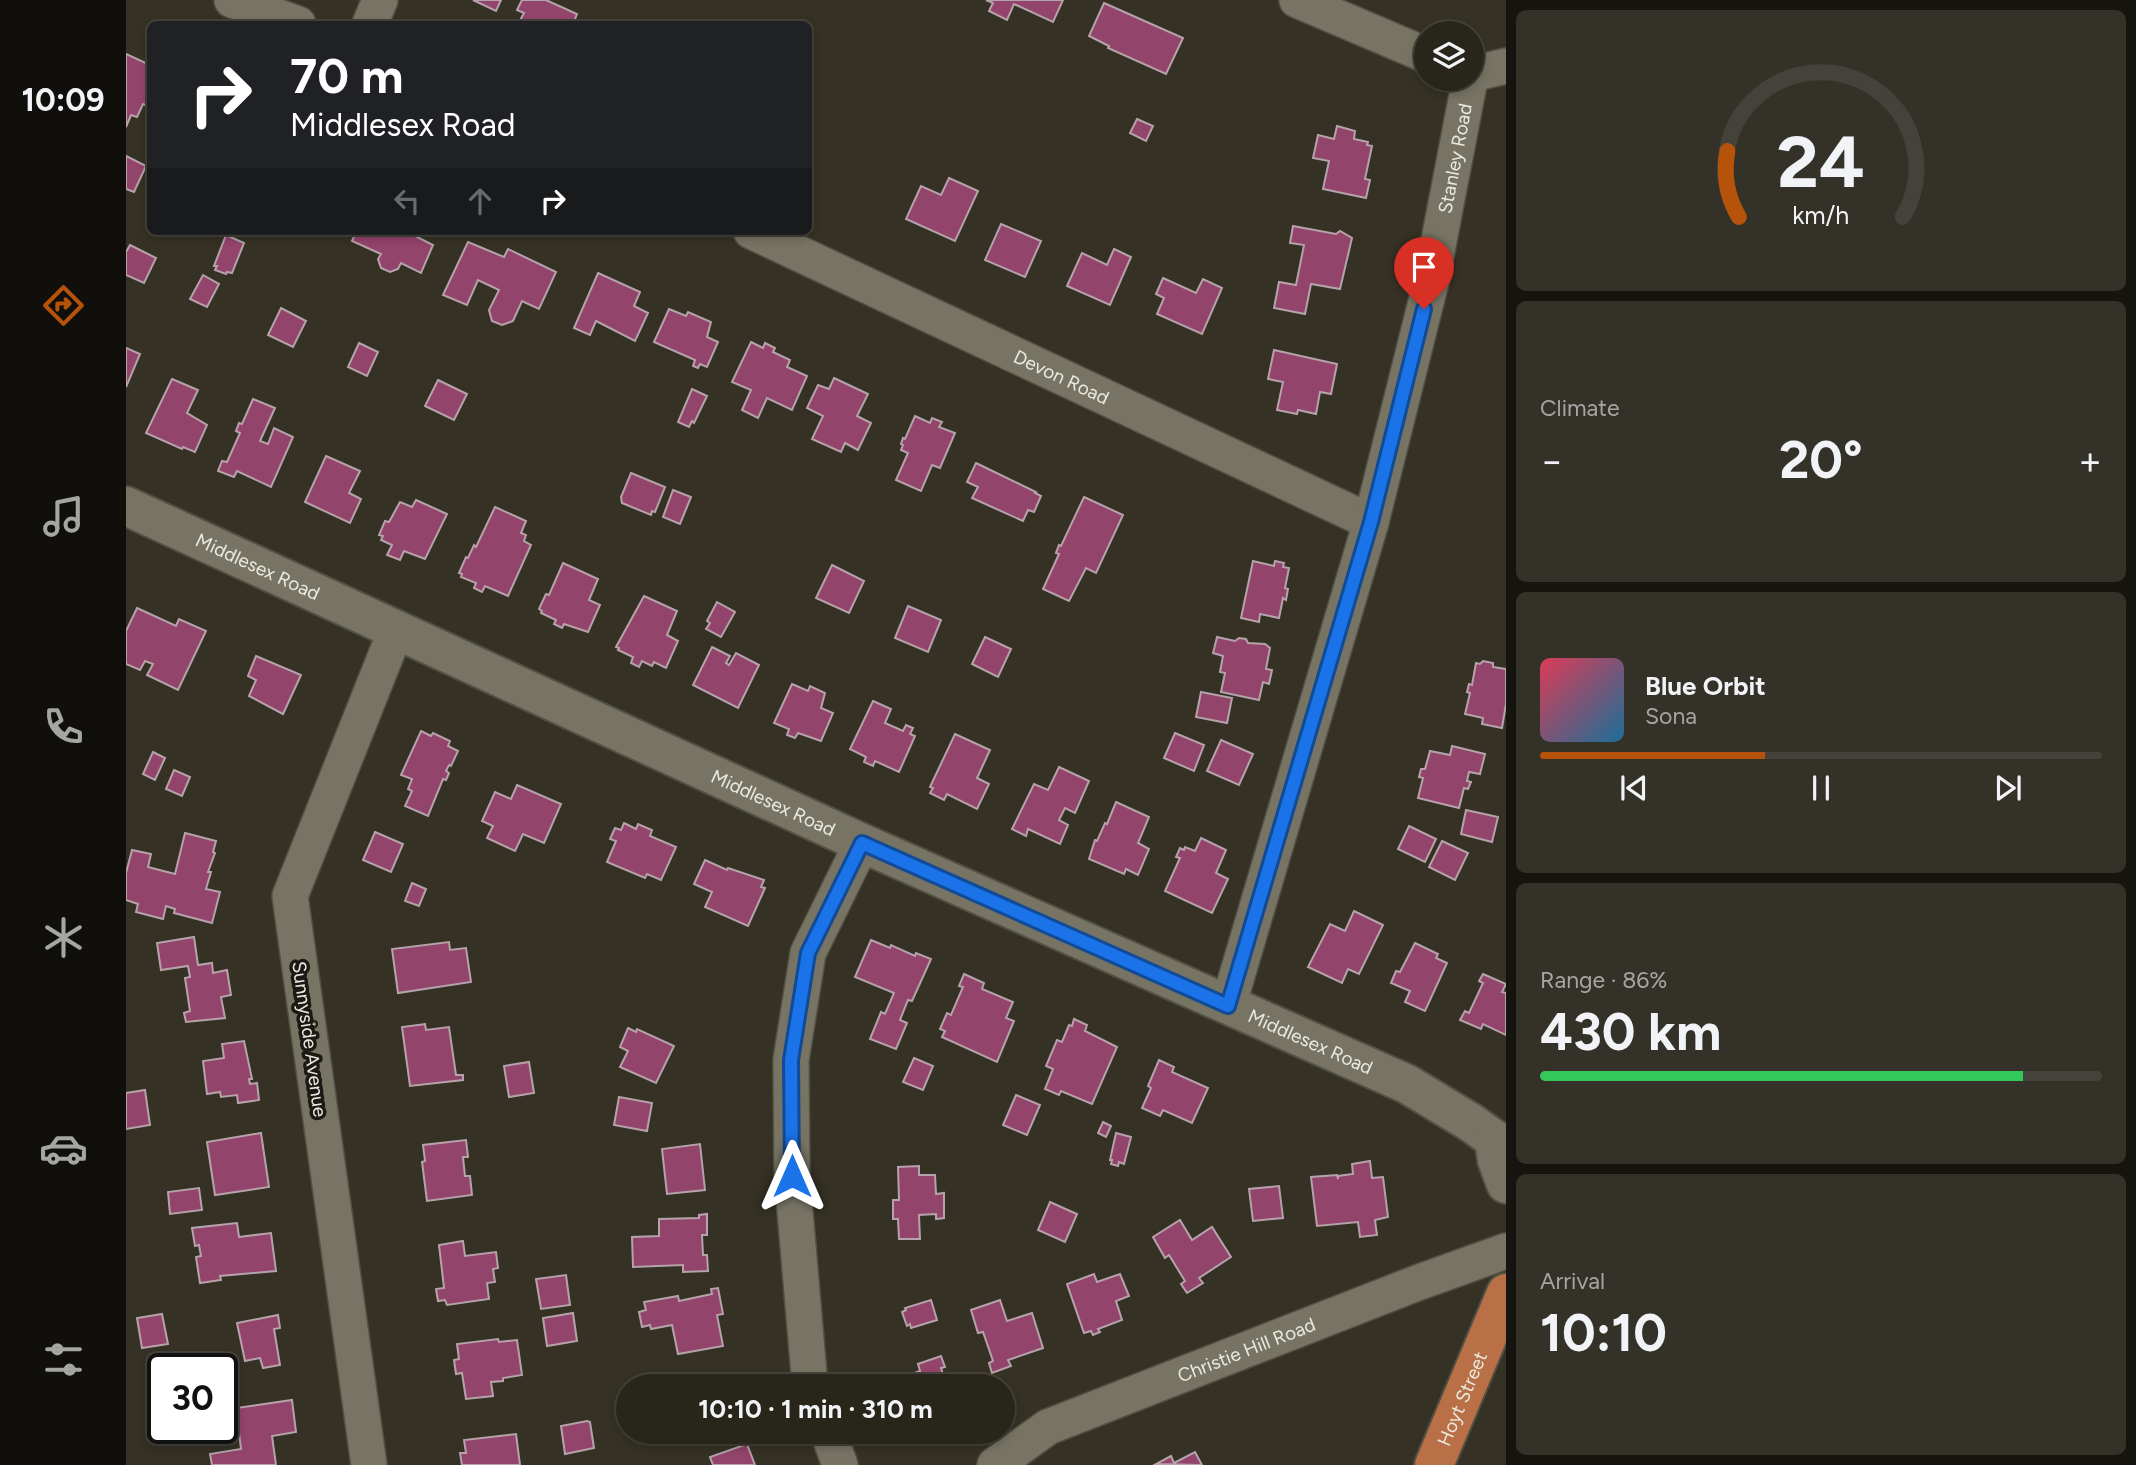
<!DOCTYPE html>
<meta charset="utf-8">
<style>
:root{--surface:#28251b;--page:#343128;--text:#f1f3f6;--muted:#a5a5a3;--line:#44423a;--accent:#b45309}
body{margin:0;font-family:Figtree,sans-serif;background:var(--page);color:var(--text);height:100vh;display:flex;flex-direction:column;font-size:26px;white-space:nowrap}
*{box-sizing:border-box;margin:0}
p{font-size:23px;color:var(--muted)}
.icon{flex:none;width:38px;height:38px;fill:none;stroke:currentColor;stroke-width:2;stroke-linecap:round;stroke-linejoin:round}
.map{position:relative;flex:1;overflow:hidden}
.details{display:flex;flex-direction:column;gap:10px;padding:10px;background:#16140f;width:630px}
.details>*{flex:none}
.top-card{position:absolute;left:21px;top:21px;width:665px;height:214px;border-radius:10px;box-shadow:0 4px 10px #0003,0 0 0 2px var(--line);background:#202124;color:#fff;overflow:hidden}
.tools{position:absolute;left:1288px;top:21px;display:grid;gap:14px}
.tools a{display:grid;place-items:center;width:70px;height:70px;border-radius:50%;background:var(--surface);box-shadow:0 4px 10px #0003,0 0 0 2px var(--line);font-size:35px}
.speed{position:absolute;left:21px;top:1353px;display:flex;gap:14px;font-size:35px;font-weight:700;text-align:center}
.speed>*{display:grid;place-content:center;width:91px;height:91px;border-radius:50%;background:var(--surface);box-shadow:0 4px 10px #0003,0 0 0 2px var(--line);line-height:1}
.speed .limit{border:4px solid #111;border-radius:10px;background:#fff;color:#111}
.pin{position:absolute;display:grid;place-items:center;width:60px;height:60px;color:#fff;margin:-72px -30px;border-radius:50% 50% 50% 0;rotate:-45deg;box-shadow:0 0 7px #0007}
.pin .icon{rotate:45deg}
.me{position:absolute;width:77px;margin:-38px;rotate:0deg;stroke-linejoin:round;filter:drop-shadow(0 0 5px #0008)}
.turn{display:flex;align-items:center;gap:24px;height:147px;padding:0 28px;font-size:32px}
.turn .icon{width:91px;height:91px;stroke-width:2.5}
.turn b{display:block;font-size:49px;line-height:60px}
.lanes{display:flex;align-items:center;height:66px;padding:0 28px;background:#0003;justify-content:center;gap:35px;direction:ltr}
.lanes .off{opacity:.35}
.big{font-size:52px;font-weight:700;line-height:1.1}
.details .card{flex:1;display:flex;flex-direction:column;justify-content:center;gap:10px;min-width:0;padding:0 24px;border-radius:10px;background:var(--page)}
.details .dial{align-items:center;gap:0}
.dial svg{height:182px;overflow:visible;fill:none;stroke:var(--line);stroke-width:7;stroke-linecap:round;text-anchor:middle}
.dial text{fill:var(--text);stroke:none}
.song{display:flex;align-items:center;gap:21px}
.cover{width:84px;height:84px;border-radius:10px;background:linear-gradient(135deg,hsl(350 70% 55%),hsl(200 70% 35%))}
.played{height:7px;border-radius:4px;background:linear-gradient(90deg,var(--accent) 40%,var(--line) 40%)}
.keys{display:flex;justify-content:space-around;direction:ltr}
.heat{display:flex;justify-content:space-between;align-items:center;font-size:38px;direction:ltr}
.charge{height:10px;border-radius:5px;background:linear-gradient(90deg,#34c759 86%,var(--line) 0)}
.trip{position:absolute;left:490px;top:1374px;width:399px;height:70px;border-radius:35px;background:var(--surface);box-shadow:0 4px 10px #0003,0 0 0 2px var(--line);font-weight:700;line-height:70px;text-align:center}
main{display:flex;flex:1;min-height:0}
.dock{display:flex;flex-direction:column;width:126px;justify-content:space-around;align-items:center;background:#100f0b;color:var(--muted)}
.dock .icon{width:49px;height:49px}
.dock .current{color:var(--accent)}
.dock b{font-size:32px;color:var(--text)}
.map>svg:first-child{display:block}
</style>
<main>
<nav class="dock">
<b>10:09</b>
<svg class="icon current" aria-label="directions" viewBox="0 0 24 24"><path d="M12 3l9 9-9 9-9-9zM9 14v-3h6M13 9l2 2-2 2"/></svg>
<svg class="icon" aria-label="music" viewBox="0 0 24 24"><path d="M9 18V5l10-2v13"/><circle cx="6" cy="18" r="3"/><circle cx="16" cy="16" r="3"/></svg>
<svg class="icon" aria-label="phone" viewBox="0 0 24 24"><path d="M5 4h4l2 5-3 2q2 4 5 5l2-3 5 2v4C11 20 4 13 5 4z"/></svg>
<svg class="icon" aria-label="climate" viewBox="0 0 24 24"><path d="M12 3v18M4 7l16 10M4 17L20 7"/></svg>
<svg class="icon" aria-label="car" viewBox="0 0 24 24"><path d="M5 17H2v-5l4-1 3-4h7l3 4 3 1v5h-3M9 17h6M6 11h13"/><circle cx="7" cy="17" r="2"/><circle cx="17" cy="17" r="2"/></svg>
<svg class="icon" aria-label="filters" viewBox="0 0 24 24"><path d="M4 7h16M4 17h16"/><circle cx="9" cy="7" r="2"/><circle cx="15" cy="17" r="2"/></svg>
</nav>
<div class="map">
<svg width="1380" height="1465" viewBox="0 0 1380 1465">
<rect width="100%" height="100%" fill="#353124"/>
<!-- building -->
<g fill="#93446a" stroke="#b5a2aa" stroke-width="2">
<polygon points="347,0 375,0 370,11"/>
<polygon points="396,0 420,0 451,14 447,24 392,24 398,13 391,10"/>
<polygon points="860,0 937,0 927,22 888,4 881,20 863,11 867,3"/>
<polygon points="978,3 1057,38 1040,74 982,48 983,46 963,36"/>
<polygon points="0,54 24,65 24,107 17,104 11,117 5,115 0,127"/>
<polygon points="1011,119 1027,126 1020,141 1004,133"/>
<polygon points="1211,126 1229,131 1228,139 1242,142 1241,145 1246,146 1239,179 1244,180 1240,198 1197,189 1203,161 1187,158 1192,135 1208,139"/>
<polygon points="0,156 20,166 8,192 0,189"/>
<polygon points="823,178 852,191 829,241 780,219 795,186 815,195"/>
<polygon points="875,224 915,241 899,277 859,260"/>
<polygon points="1167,226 1210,234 1214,231 1226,238 1214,289 1185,284 1179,314 1148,308 1153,282 1170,285 1178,245 1164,243"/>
<polygon points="227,231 294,231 291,237 307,245 295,273 275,263 272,269 264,272 255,268 252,259 255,254 226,241 230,232"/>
<polygon points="100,235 118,243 106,273 101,272 100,274 89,270 91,266 88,266"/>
<polygon points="342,242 378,257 382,249 430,272 413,309 396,301 387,321 376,325 366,321 363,310 373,290 352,280 341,305 317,295"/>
<polygon points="4,245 30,258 18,283 0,275 0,252"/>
<polygon points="988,249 1005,257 984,305 941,286 956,253 981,265"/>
<polygon points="472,273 514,292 508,306 522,313 509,341 470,321 464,335 448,328"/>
<polygon points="77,275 93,284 81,307 64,299"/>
<polygon points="1037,278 1070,293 1077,279 1096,288 1076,334 1031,314 1038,298 1030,294"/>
<polygon points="155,308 180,321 167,347 142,335"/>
<polygon points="543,309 560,316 562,312 585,322 581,337 592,342 581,367 574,364 572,368 567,366 569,360 528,342"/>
<polygon points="625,342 637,348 639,343 649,348 647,352 664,360 661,367 681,376 666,410 641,398 632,418 616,410 625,390 606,382"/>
<polygon points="233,343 252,352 241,376 222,367"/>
<polygon points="0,348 14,354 0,387"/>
<polygon points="1148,350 1211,364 1205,394 1194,392 1190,414 1172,410 1171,414 1151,410 1157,382 1142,379"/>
<polygon points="708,378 742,394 731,416 745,423 732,450 719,443 715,452 686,439 697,416 681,408 692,385 703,389"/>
<polygon points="46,379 72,390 61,413 81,425 69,452 57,447 56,449 20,433"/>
<polygon points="312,380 341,394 328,420 299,406"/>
<polygon points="566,389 581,396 568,423 566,421 563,427 552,422"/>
<polygon points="127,399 149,408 134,441 142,444 148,428 167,437 145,487 111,471 108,477 92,471 96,461 101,462 114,433 110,431 113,423 116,424"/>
<polygon points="789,416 804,423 806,418 816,422 813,427 829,433 814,468 806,465 795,491 770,480 782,453 775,450 777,445 775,444 777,438 779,439"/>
<polygon points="200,456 234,471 223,493 235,499 224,523 179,502"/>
<polygon points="850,463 910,492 909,493 915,496 908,512 902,510 897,521 846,498 852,487 841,482"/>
<polygon points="505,473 539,487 529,512 526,511 525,515 496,503 495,497"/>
<polygon points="547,490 565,497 554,524 537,517"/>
<polygon points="958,497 997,515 970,573 960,568 943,601 917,589 933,554 930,553 933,545 935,546"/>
<polygon points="290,500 321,514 299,559 278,551 274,560 261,555 266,545 255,540 257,536 253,535 259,521 263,522 274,502 286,507"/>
<polygon points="369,507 400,521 395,533 400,535 398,541 405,545 382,596 359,586 356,592 348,588 350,583 335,577 336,574 333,573 340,557 342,558 348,545 350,547"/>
<polygon points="1127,561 1148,566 1149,561 1158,563 1157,567 1163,568 1159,588 1162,589 1160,600 1157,598 1153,618 1134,614 1133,622 1115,618"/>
<polygon points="437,563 472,579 463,600 474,605 462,632 438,624 436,628 428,624 430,620 415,613 416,611 413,609 420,594 423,595"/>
<polygon points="706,565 738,581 723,613 690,598"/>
<polygon points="518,596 551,611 541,635 552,641 540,668 528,662 526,666 516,661 513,667 505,663 507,657 492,650 493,648 490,647"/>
<polygon points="591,602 609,612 595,637 580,629 584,623 581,621"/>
<polygon points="782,606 815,620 802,652 769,638"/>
<polygon points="11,608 50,626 53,619 80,631 52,690 21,675 27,664 19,661 14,670 0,664 0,631"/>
<polygon points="859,637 885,649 872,677 846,664"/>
<polygon points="1091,637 1109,641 1113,638 1120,639 1122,643 1139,644 1144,648 1140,669 1146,670 1143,684 1137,682 1133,700 1095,692 1099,673 1094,672 1097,656 1087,653"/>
<polygon points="586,647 604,656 600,663 603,665 610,653 633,665 612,708 567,685"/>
<polygon points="130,656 175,675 157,714 123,696 130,680 122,676"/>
<polygon points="1357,661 1367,663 1367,667 1380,669 1380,704 1376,728 1356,724 1357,718 1339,714 1344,693 1341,692 1343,684 1346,685 1350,663 1354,664"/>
<polygon points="666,684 682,691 684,686 699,693 695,708 707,713 695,741 672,733 669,738 661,735 663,729 648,723"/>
<polygon points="1075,692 1106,698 1101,723 1070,717"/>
<polygon points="747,701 765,709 759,723 777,731 780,725 787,728 784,734 789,736 773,772 749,761 747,766 738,762 740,757 724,749"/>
<polygon points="295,731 305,736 307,733 324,741 322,746 332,751 325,766 323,765 320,771 323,773 320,780 317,779 302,816 279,806 286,791 282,789 286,779 275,775"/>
<polygon points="1049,733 1078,745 1068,771 1038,758"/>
<polygon points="829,734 864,750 851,778 863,784 851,809 821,794 818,800 804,793 807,788 804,787"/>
<polygon points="1095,740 1127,754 1113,785 1081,771"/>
<polygon points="1326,746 1359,754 1354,774 1343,772 1341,781 1345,782 1342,789 1338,788 1333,808 1292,798 1297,778 1293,777 1295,769 1299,769 1304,751 1324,755"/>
<polygon points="27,752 39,758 29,780 17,774"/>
<polygon points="933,767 963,781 949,813 939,808 933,820 942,825 934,844 902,829 900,836 886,829 908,784 922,790"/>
<polygon points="48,770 64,777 56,796 40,789"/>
<polygon points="391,785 435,804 418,843 397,834 389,851 361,838 367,826 356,821 369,792 385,799"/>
<polygon points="990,802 1023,817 1012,843 1023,849 1012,875 1000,869 998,874 963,859 969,840 971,841 979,823 981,824"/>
<polygon points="1340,810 1372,817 1366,842 1335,834"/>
<polygon points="498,823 510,829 512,824 526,830 524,836 550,847 535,880 521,874 519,878 481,862 490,841 484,839 489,828 495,830"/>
<polygon points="1283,826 1310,839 1299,862 1272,849"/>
<polygon points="249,832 277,844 265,872 237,860"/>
<polygon points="59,833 90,841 87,852 89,853 82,872 85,872 80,889 94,892 86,923 48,913 49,909 40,906 37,919 10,912 12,904 0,900 0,873 6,850 25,854 22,867 49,874"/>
<polygon points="1075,838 1100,850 1090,873 1102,879 1086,913 1039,891 1054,858 1050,857 1054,848 1058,850 1059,847 1069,851"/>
<polygon points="1316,841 1342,853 1329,880 1303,867"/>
<polygon points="579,860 601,870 602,868 638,880 635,887 639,888 622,926 579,907 586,892 568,884"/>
<polygon points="286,883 300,889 293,906 279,901"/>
<polygon points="1228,911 1257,925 1233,974 1222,969 1216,983 1182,967 1204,924 1219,931"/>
<polygon points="68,937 72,965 86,963 87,973 101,970 105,995 95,997 99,1018 60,1022 58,1013 64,1011 59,978 64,977 62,966 35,970 31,943"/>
<polygon points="745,940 764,948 765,945 789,956 790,953 805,959 786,1001 782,1000 774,1020 781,1023 770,1049 744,1039 755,1012 759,1014 768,993 729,977"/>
<polygon points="323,942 324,950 340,948 345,982 272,993 266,949"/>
<polygon points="1289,943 1312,954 1310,958 1321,963 1299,1011 1279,1002 1284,991 1265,983 1270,971 1274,972"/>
<polygon points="838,974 858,983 856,989 887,1002 880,1018 888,1021 871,1062 816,1037 819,1031 814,1029 821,1013 825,1015 837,987 833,986"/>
<polygon points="1357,974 1380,984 1376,992 1380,993 1380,1035 1357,1024 1355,1029 1334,1020 1339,1011 1343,1013 1357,983 1353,981"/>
<polygon points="948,1019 961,1025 959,1031 991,1047 966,1104 935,1091 933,1095 919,1089 927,1069 920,1066 931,1040 936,1042 943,1025 946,1026"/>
<polygon points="299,1024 300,1030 323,1027 330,1075 337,1075 337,1080 284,1086 276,1027"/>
<polygon points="502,1028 510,1032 511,1029 548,1046 530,1083 494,1067 502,1051 494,1047"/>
<polygon points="118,1041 126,1079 123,1079 124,1084 131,1083 133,1100 112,1103 111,1095 95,1097 94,1092 81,1094 77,1061 98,1058 96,1044"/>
<polygon points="788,1058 807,1066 797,1090 777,1082"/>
<polygon points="1033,1060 1048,1067 1046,1072 1082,1088 1066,1123 1037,1110 1034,1116 1016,1108 1025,1088 1022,1086"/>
<polygon points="403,1062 408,1093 383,1097 378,1066"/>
<polygon points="19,1090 24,1125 0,1129 0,1093"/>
<polygon points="890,1095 914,1105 901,1135 877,1125"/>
<polygon points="493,1097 526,1103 521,1131 488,1125"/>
<polygon points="977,1122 985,1126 980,1137 972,1133"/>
<polygon points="135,1133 143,1187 89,1195 81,1142"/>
<polygon points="990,1133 1005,1137 998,1164 993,1162 992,1166 985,1164 986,1160 984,1160"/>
<polygon points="340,1140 342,1157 337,1157 339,1176 344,1176 346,1195 301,1201 296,1162 299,1161 297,1145"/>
<polygon points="574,1144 579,1190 541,1194 536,1149"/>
<polygon points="1244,1161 1246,1178 1257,1177 1262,1217 1249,1220 1251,1235 1234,1237 1232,1222 1191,1226 1185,1177 1211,1175 1212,1179 1212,1176 1227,1174 1226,1164"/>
<polygon points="793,1166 793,1175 809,1175 810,1194 818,1193 818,1218 810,1219 810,1214 793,1215 794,1239 773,1239 772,1219 767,1219 767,1200 773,1200 772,1167"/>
<polygon points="1153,1186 1157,1218 1127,1221 1123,1189"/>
<polygon points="73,1188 76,1210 44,1214 42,1192"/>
<polygon points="924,1202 951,1214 939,1242 912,1230"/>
<polygon points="581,1214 581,1235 576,1235 577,1255 581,1255 582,1271 557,1272 557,1265 507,1267 506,1237 533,1236 533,1219 573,1218 573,1215"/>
<polygon points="1054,1220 1066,1240 1086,1227 1105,1257 1073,1278 1077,1283 1061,1293 1055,1284 1059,1281 1043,1255 1039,1258 1027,1237"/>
<polygon points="111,1223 113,1237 145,1233 150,1271 94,1276 95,1280 74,1283 70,1257 75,1256 73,1245 69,1246 66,1228"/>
<polygon points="337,1241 339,1256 370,1252 372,1268 367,1269 369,1282 361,1283 363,1299 321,1305 319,1300 312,1301 310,1289 318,1288 313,1245"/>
<polygon points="968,1274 971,1282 994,1274 1003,1296 990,1301 996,1320 972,1329 974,1332 967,1335 965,1331 958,1333 941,1284"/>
<polygon points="440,1275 444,1305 415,1309 410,1279"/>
<polygon points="592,1288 597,1314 591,1315 597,1346 552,1354 546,1325 525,1329 524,1325 516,1327 513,1312 520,1310 518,1302 552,1296 553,1301 586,1294 585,1289"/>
<polygon points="805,1300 811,1320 785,1328 784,1324 781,1326 776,1312 780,1310 779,1308"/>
<polygon points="874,1300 881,1321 906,1313 917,1348 882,1360 885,1366 866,1373 863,1363 867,1361 857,1332 852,1333 845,1310"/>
<polygon points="447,1313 451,1341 421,1346 417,1318"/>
<polygon points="36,1314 42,1344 16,1348 11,1318"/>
<polygon points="152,1315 154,1328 148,1329 154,1365 137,1368 134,1358 119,1361 111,1323"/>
<polygon points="372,1339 373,1342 391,1340 396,1375 377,1378 377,1381 365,1382 367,1396 340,1399 336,1373 330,1374 328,1360 333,1359 331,1344"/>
<polygon points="815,1356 819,1367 815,1368 821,1386 765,1386 763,1382 794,1371 792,1364"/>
<polygon points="166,1400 170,1432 146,1436 150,1465 86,1465 84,1454 115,1449 110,1408"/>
<polygon points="461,1421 464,1422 468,1448 439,1454 435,1426"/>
<polygon points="390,1434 394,1465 336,1465 334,1453 340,1453 338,1440"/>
<polygon points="621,1444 629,1465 587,1465 584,1457"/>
<polygon points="1069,1452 1076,1465 1030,1464 1045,1456 1048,1463"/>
</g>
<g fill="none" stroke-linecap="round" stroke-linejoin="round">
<!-- street casing -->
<g stroke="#524f43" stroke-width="38">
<g id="street">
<polyline points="106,0 172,24"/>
<polyline points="1171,0 1300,55"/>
<polyline points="244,24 254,0"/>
<polyline points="1346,74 1380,66"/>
<path id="s1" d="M625 231 1245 522"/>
<path id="s2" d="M1102 1006 1245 522 1305 282 1344 79"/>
<polyline points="684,1386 666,1176 665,1060 682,953 736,843"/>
<polyline points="702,1432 714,1465"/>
<polyline points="243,1465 164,896 270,630"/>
<path id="s3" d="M869 1465 922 1427 1291 1283 1380 1251"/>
</g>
</g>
<!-- secondary casing -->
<g stroke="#524f43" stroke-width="42">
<g id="secondary">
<path id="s4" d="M0 506 736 843 1281 1084 1344 1122 1368 1139 1380 1144"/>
<polyline points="1368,1139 1371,1160 1380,1184"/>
</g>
</g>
<!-- primary casing -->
<g stroke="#524f43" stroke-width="42">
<g id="primary">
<path id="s5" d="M1308 1465 1380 1293"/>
</g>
</g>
<!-- street -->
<use href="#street" stroke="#777464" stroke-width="35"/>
<!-- secondary -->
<use href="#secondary" stroke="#777464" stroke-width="38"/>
<!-- primary -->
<use href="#primary" stroke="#b97046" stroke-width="38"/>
</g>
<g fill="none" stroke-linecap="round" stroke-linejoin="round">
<!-- route casing -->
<g stroke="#114b97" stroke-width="18">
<polyline id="route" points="666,1176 665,1060 682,953 736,843 1102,1006 1245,522 1298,309"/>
</g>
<!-- route -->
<use href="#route" stroke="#1a73e8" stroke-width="12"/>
</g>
<g text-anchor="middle" stroke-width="7" stroke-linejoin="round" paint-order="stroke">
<!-- street labels -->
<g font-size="19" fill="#eae9e0" stroke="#1b1913">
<text dy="7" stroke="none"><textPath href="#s2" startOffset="878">Stanley Road</textPath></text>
<text dy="7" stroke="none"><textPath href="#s1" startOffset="343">Devon Road</textPath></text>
<text dy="7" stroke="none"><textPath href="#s4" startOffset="145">Middlesex Road</textPath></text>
<text dy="7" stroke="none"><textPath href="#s4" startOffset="712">Middlesex Road</textPath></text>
<text transform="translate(184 1039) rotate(82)" y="7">Sunnyside Avenue</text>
<text dy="7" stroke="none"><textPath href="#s4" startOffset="1300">Middlesex Road</textPath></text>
<text dy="7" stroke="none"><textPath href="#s3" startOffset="278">Christie Hill Road</textPath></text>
<text dy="7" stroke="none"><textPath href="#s5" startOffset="72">Hoyt Street</textPath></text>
</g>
</g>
</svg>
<div class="tools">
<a><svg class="icon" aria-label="layers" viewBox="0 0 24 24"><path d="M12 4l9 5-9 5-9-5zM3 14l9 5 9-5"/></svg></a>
</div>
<div class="speed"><div class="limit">30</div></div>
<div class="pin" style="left:1298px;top:309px;background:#d93025"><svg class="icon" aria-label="arrive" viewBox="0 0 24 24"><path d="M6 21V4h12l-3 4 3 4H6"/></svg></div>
<svg class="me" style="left:666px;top:1176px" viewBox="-20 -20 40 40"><path d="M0-17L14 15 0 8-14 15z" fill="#1a73e8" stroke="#fff" stroke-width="4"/></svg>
<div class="trip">10:10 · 1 min · 310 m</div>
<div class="top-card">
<div class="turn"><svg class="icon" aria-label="right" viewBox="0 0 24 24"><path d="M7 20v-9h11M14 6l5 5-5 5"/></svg><div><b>70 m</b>Middlesex Road</div></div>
<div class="lanes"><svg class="icon off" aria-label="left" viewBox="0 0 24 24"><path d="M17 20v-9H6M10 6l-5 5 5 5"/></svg><svg class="icon off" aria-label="ahead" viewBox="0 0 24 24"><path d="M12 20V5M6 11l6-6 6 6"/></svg><svg class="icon" aria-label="right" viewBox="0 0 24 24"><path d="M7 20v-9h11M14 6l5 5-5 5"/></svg></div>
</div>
</div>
<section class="details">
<div class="card dial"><svg viewBox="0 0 100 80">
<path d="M14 69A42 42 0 1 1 86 69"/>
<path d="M14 69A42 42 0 0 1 9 40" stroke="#b45309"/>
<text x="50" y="56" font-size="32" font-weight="700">24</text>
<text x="50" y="72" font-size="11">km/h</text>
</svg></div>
<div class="card"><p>Climate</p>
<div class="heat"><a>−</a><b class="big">20°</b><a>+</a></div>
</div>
<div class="card">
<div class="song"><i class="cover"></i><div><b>Blue Orbit</b><p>Sona</p></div></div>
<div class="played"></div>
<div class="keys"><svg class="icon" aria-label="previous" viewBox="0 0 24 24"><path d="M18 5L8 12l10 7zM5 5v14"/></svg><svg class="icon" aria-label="pause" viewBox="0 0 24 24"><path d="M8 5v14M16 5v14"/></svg><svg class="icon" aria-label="next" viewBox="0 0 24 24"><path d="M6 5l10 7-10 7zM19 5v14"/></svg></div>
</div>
<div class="card"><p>Range · 86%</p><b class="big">430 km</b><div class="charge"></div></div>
<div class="card"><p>Arrival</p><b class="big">10:10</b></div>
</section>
</main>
